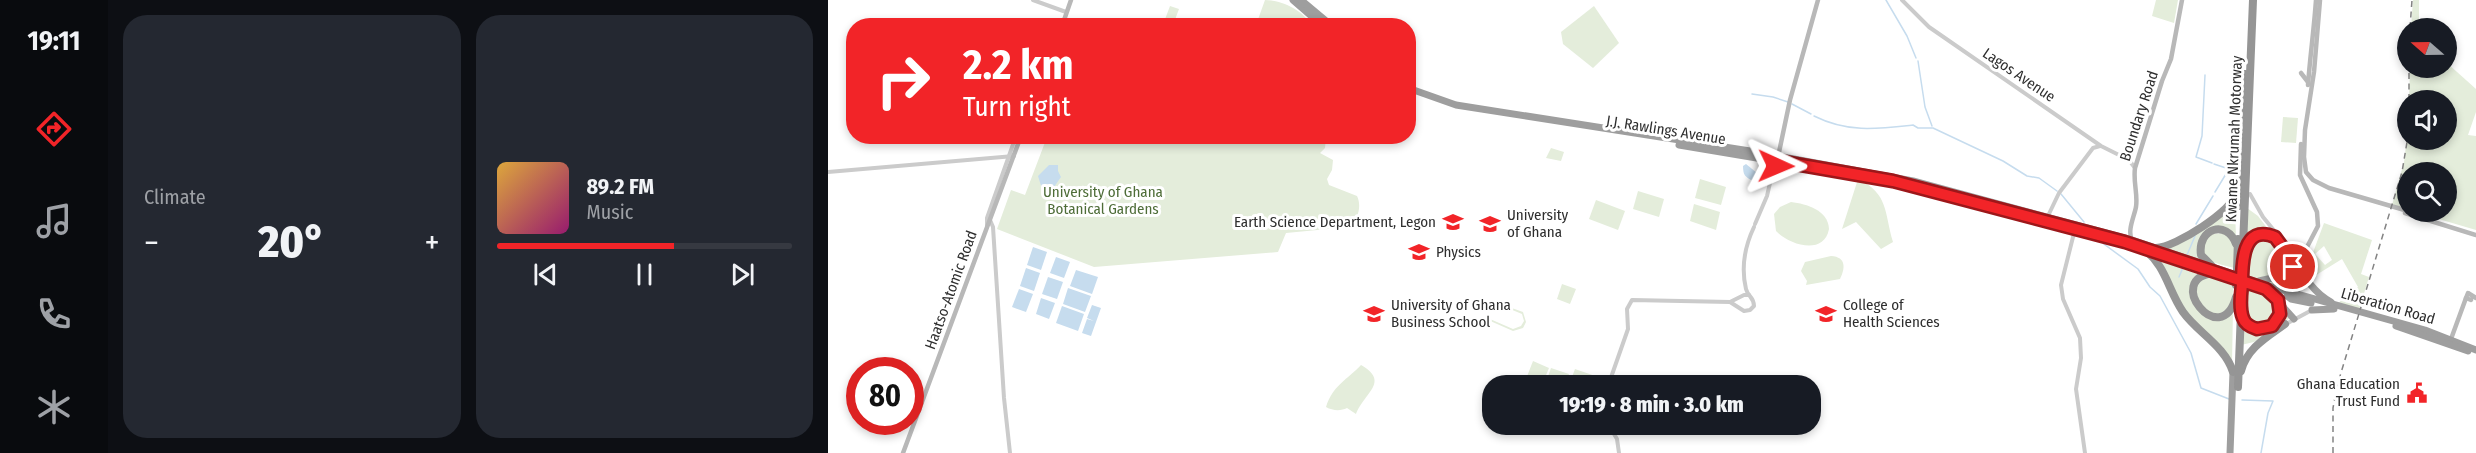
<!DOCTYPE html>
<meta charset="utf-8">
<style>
:root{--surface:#171b24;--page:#242831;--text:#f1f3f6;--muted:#9ea1a6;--line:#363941;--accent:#f22428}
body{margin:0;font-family:"Fira Sans Condensed",sans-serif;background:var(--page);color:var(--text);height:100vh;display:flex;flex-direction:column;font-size:22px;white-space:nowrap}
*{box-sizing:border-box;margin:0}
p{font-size:20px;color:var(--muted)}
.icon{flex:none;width:33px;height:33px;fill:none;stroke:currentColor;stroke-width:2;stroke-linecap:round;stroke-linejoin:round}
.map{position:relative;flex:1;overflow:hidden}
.sheet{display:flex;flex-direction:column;gap:15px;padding:15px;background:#0d0f14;width:720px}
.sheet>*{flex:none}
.top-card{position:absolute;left:18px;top:18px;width:570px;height:126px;border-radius:24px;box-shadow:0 3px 9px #0003;background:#f22428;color:#fff;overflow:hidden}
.needle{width:39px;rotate:290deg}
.fabs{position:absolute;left:1569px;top:18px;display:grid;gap:12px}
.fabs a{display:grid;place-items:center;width:60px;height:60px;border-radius:50%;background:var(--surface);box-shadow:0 3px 9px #0003;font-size:30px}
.speed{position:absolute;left:18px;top:357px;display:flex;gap:12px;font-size:30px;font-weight:700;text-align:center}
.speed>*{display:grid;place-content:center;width:78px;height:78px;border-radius:50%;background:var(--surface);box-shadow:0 3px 9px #0003;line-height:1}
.speed .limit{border:9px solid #d22;background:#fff;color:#111}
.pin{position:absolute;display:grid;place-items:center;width:51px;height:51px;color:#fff;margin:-26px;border:3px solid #fff;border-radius:50%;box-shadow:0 2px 6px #0007}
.me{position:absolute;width:66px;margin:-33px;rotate:91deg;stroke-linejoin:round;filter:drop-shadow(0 0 4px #0008)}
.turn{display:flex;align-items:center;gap:21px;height:126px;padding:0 18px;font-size:27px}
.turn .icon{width:78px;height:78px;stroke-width:2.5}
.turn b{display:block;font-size:42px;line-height:51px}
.big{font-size:45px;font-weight:800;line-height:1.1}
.sheet .widget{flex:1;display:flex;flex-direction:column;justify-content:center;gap:9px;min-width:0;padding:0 21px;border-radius:24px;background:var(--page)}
.song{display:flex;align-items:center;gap:18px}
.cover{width:72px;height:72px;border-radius:9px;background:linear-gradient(135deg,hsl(40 70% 55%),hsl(320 70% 35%))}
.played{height:6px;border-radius:3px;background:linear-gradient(90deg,var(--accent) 60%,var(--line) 60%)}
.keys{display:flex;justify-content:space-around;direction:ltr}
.heat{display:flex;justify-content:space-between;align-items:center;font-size:33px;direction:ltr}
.sheet .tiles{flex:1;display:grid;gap:15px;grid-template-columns:repeat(2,1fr)}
.trip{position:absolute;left:654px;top:375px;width:339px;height:60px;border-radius:24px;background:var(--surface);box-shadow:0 3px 9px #0003;font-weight:800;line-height:60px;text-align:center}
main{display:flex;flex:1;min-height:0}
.tabs{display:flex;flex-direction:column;width:108px;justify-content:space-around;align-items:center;background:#090b0e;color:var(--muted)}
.tabs .icon{width:42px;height:42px}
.tabs .selected{color:var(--accent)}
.tabs b{font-size:27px;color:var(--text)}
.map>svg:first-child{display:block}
</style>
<main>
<nav class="tabs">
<b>19:11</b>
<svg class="icon selected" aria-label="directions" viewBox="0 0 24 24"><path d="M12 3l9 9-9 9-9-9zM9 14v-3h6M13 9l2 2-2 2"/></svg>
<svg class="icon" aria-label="music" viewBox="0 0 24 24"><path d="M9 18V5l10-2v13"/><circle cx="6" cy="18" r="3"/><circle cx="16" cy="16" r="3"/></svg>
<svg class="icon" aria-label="phone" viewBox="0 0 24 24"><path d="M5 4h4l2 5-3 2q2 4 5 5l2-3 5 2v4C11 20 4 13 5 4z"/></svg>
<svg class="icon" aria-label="climate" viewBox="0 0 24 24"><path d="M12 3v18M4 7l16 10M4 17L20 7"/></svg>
</nav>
<section class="sheet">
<div class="tiles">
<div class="widget"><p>Climate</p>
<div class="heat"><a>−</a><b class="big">20°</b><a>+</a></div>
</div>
<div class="widget">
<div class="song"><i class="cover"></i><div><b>89.2 FM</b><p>Music</p></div></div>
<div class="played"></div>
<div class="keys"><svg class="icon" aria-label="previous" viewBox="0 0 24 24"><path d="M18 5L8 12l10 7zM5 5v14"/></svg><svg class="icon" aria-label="pause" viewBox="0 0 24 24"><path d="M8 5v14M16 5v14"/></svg><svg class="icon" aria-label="next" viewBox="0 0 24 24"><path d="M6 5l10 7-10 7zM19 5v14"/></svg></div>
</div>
</div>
</section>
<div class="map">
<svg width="1648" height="453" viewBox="0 0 1648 453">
<rect width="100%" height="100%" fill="#fff"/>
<!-- green -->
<g fill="#e4eddb" fill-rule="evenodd">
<path d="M437 0C452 0 476 10 482 25H428Z"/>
<polygon points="1328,0 1350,0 1346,23 1324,16"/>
<polygon points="1585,0 1591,0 1591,28 1583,28"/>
<polygon points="342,6 351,9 345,25 336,22"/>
<polygon points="766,6 791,43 765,68 735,44 733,32"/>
<polygon points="1619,63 1648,89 1648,112 1640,135 1648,136 1648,230 1587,212 1618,212 1618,172 1580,172 1579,209 1564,205 1576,162 1579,137 1580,140 1618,140 1618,100 1581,100 1582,68 1618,68"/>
<polygon points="1455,117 1470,118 1468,143 1453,142"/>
<path d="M219 137H498L497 148 492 153 505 160 504 170 499 179 501 185 529 196C534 206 530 220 521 227L458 233 450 252 266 267 169 229 183 190 197 195Z"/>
<polygon points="723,148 736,152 733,161 718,158"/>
<polygon points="872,179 898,187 893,205 867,198"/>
<path d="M1030 179C1061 194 1056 212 1065 242L1053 249 1028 222 1014 229Z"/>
<polygon points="810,191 836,199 831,217 805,209"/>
<polygon points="768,200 797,211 790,230 761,219"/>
<path d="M963 202C979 204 1000 210 1001 229 996 256 961 245 948 231L946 214 952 207Z"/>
<polygon points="866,204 892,212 888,230 862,221"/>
<polygon points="1419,208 1430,216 1443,233 1417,244"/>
<polygon points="1407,209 1408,237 1404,233 1377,232 1375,261 1340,249"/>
<path d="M1496 223 1544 240 1533 274 1541 277 1531 310 1509 304 1530 287 1514 259 1485 277 1480 266ZM1496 246 1504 260 1497 265 1487 254Z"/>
<path d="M1398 233 1407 247 1406 268C1386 263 1362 259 1381 234Z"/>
<path d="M1446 238 1461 262 1453 275 1433 279 1420 276C1414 262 1418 251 1427 239Z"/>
<polygon points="1328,255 1377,272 1363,292 1385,318 1405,308 1404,364 1353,306 1335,264"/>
<path d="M1003 256C1019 257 1017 269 1012 279L978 285 979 281 973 271 977 262Z"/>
<polygon points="1463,269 1470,270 1472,290 1440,283 1452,278"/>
<path d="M1377 277H1388L1405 284C1407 324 1370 324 1368 286Z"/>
<polygon points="734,284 748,289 742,304 729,299"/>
<polygon points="1416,289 1438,294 1449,306 1449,317 1439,326 1427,326 1416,315"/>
<path d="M667 302 695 312 698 322 695 328 685 331 660 320 658 309ZM670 304 694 314 696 321 693 326 685 329 662 319 660 310 664 305Z"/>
<polygon points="1454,307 1462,318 1426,342 1413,345 1414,320 1441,329"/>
<polygon points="705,361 721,368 714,385 698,379"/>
<path d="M533 365C562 382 537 392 528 414L519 408C513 411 505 411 498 407 505 385 519 380 533 365Z"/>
<polygon points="723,368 741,374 737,385 717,385"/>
<polygon points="747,369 773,378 770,385 741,385"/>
</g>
<!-- water -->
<g fill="#c6dcee">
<path d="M918 164 929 173 925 181C917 177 915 175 915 166Z"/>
<polygon points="221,165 230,165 230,171 233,177 224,190 224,194 220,197 215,191 222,187 219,184 214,189 210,176"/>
<polygon points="205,247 219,252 213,270 199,265"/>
<polygon points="228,257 242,262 236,278 222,273"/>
<polygon points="198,268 212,273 206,291 192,286"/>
<polygon points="248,270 270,277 264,294 242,286"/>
<polygon points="220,277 235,282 229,299 214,294"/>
<polygon points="240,288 263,296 257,312 235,304"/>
<polygon points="191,289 205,294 198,312 184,307"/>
<polygon points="213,298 227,303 221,319 208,314"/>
<polygon points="264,305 273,308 263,336 254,333 259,319 266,321 259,318"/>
<polygon points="234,306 256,314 250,331 228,323"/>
</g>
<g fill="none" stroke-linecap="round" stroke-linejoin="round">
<!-- stream -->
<g stroke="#c6dcee" stroke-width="1.5">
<polyline points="1058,0 1079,36 1088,58"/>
<polyline points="1090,61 1097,107 1104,126"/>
<polyline points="1377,75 1374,136 1368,157 1384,163"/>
<polyline points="924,94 945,97 960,102"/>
<polyline points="964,104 983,114"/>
<path d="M986 116C1020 133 1049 129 1085 125L1090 128H1105L1175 161 1199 176 1211 178 1229 191"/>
<polyline points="1386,164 1401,169 1387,192"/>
<polyline points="1233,194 1256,222"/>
<polyline points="1368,224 1385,196"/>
<polyline points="1269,239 1310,269 1322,287 1332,296 1363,353 1373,388 1401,399"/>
<polyline points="1359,255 1367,236"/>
<polyline points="1351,277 1356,265"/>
<polyline points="1414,400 1445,401 1440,413 1433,453"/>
</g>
<!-- tertiary -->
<g stroke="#cbcbcb" stroke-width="4">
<polyline points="205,0 238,12"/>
<polyline points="1074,0 1101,27 1273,146 1301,160 1307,168"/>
<polyline points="0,172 186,156"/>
<polyline points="1422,194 1435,217 1449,234"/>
<polyline points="1219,218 1231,193 1265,148 1272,146"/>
<polyline points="162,220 165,227 176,398 182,453"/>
<polyline points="927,224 939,196 947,161"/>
<polyline points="159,227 159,218 188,136"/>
<polyline points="1249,230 1245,237 1233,285 1235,299 1252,338 1253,358 1248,389 1257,453"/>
<path d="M902 302 916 311 922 310 926 306C926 297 920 297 918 289 913 268 917 246 926 227"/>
<polyline points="1458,324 1484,310"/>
<polyline points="780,386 800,329 799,309 804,300 902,302 916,295 921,295"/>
<polyline points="780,424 789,439 791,453"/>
</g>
<!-- secondary -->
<g stroke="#b8b8b8" stroke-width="4.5">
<polyline points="1492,0 1486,72 1477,130 1476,157 1478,172 1485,180 1501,188 1580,211"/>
<polyline points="234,26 243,0"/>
<polyline points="1473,73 1480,82"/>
<path d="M1480 85C1482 57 1486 29 1488 0"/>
<polyline points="950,157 962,100 990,0"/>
<polyline points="1577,213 1648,235"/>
<path d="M1304 240C1299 231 1306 217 1308 207 1310 194 1305 182 1307 168L1334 81 1343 59 1354 0"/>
<polyline points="1467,259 1479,247 1490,226 1489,212 1472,175 1473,144"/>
<polyline points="1643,300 1638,298 1640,293 1648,298"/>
<polyline points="1623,339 1638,298"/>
<polyline points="75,453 193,136"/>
</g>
<!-- trunk -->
<g stroke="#9e9e9e" stroke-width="7">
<polyline points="465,0 495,26"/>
<polyline points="473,0 504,26"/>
<polyline points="580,88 628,105 922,151 1085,181 1304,240 1444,287 1597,330 1648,350"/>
<polyline points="851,145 994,169"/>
<polyline points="1117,194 1280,238"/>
<path d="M1463 262 1467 259 1471 261C1474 277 1488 294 1503 302"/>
<polyline points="1431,281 1453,276 1462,265 1460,255 1454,244"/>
<polyline points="1439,289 1466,319"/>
<polyline points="1459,296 1463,299 1483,303"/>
<polyline points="1484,310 1506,309"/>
<polyline points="1568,326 1640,351"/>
<polyline points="1402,453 1405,372"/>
</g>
<!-- motorway -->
<g stroke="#959595" stroke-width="8">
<polyline points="1411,206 1417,74"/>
<path d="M1328 248C1348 247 1404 211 1410 192"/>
<path d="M1316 249C1338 266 1340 290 1355 312 1370 333 1397 346 1405 372"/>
<path d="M1415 252C1422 240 1432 231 1447 236L1454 244"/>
<path d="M1386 268 1373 255C1369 228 1399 219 1408 244"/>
<polyline points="1409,270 1410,239"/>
<polyline points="1414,271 1425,0"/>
<path d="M1386 273C1334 278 1393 352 1408 297"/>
<path d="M1414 314C1424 342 1460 329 1450 300"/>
<path d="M1413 371C1419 348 1439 337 1457 324"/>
<polyline points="1410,387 1414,287"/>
</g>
<!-- rail -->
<g stroke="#838383" stroke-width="1.5" stroke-dasharray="6 4.5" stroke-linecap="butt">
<polyline points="1582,28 1584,0"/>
<polyline points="1581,100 1581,68"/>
<polyline points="1505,453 1505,408 1509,386 1574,172 1580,136"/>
</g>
<!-- motorway-bridge -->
<g stroke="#959595" stroke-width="8">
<polyline points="1408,285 1409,270"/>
<polyline points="1414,287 1414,271"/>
</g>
</g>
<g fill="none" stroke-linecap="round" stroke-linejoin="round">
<!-- route casing -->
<g stroke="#9d171a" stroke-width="15">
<path id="route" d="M948 166 956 162 1065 181 1297 242 1438 289 1450 300 1452 314 1444 326 1429 329C1422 327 1417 324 1415 318 1411 308 1413 295 1414 284 1414 265 1414 223 1447 237L1458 252 1465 267"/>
</g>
<!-- route -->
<use href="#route" stroke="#f22428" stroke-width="10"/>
</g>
<!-- icons -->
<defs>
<g id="university-bare" transform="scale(1.62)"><path d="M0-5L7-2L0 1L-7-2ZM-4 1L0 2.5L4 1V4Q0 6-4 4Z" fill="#f22428" stroke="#fff" stroke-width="2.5" paint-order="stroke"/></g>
<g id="civic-bare" transform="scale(1.62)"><path d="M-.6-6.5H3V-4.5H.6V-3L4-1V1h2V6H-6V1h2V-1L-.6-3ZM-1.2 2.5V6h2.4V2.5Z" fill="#f22428" stroke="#fff" stroke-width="2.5" paint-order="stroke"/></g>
</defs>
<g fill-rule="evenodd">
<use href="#university-bare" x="625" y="222"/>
<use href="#university-bare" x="662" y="224"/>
<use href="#university-bare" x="591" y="252"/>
<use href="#university-bare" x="546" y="314"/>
<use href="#university-bare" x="998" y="314"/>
<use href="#civic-bare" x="1589" y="393"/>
</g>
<g text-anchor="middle" stroke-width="6" stroke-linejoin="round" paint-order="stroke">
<!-- street labels -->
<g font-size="15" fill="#2e2e2e" stroke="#fff">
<text transform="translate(1191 75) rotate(34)" y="5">Lagos Avenue</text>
<text transform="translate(1311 116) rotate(-72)" y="5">Boundary Road</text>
<text transform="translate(838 130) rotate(9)" y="5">J.J. Rawlings Avenue</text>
<text transform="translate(1406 139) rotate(-88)" y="5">Kwame Nkrumah Motorway</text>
<text transform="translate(123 290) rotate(-70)" y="5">Haatso-Atomic Road</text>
<text transform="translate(1560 306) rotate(16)" y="5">Liberation Road</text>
</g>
<!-- park labels -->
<g font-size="15" fill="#4e6d38" stroke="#fff">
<text x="275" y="197">University of Ghana<tspan x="275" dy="17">Botanical Gardens</tspan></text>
</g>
<!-- poi labels -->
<g font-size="15" fill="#2e2e2e" stroke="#fff" text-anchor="start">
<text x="679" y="220">University<tspan x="679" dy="17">of Ghana</tspan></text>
<text x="608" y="227" text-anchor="end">Earth Science Department, Legon</text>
<text x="608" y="257">Physics</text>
<text x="563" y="310">University of Ghana<tspan x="563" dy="17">Business School</tspan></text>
<text x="1015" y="310">College of<tspan x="1015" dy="17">Health Sciences</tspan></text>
<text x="1572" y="389" text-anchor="end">Ghana Education<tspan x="1572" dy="17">Trust Fund</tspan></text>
</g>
</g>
</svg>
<div class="fabs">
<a><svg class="needle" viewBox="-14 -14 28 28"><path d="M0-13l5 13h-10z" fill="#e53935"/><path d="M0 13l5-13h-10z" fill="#9ea1a6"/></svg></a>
<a><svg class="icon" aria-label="sound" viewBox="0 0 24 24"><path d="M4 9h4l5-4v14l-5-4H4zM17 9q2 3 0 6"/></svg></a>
<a><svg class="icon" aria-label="search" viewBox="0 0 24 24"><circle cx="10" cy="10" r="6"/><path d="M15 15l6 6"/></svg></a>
</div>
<div class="speed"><div class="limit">80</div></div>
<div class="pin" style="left:1465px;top:267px;background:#d93025"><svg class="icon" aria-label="arrive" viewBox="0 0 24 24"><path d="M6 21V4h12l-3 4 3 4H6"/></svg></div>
<svg class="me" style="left:948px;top:166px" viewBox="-20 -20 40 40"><path d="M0-17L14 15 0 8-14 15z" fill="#f22428" stroke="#fff" stroke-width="4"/></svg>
<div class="trip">19:19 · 8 min · 3.0 km</div>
<div class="top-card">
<div class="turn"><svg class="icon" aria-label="right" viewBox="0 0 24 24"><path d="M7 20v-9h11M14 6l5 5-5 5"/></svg><div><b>2.2 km</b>Turn right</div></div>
</div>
</div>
</main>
